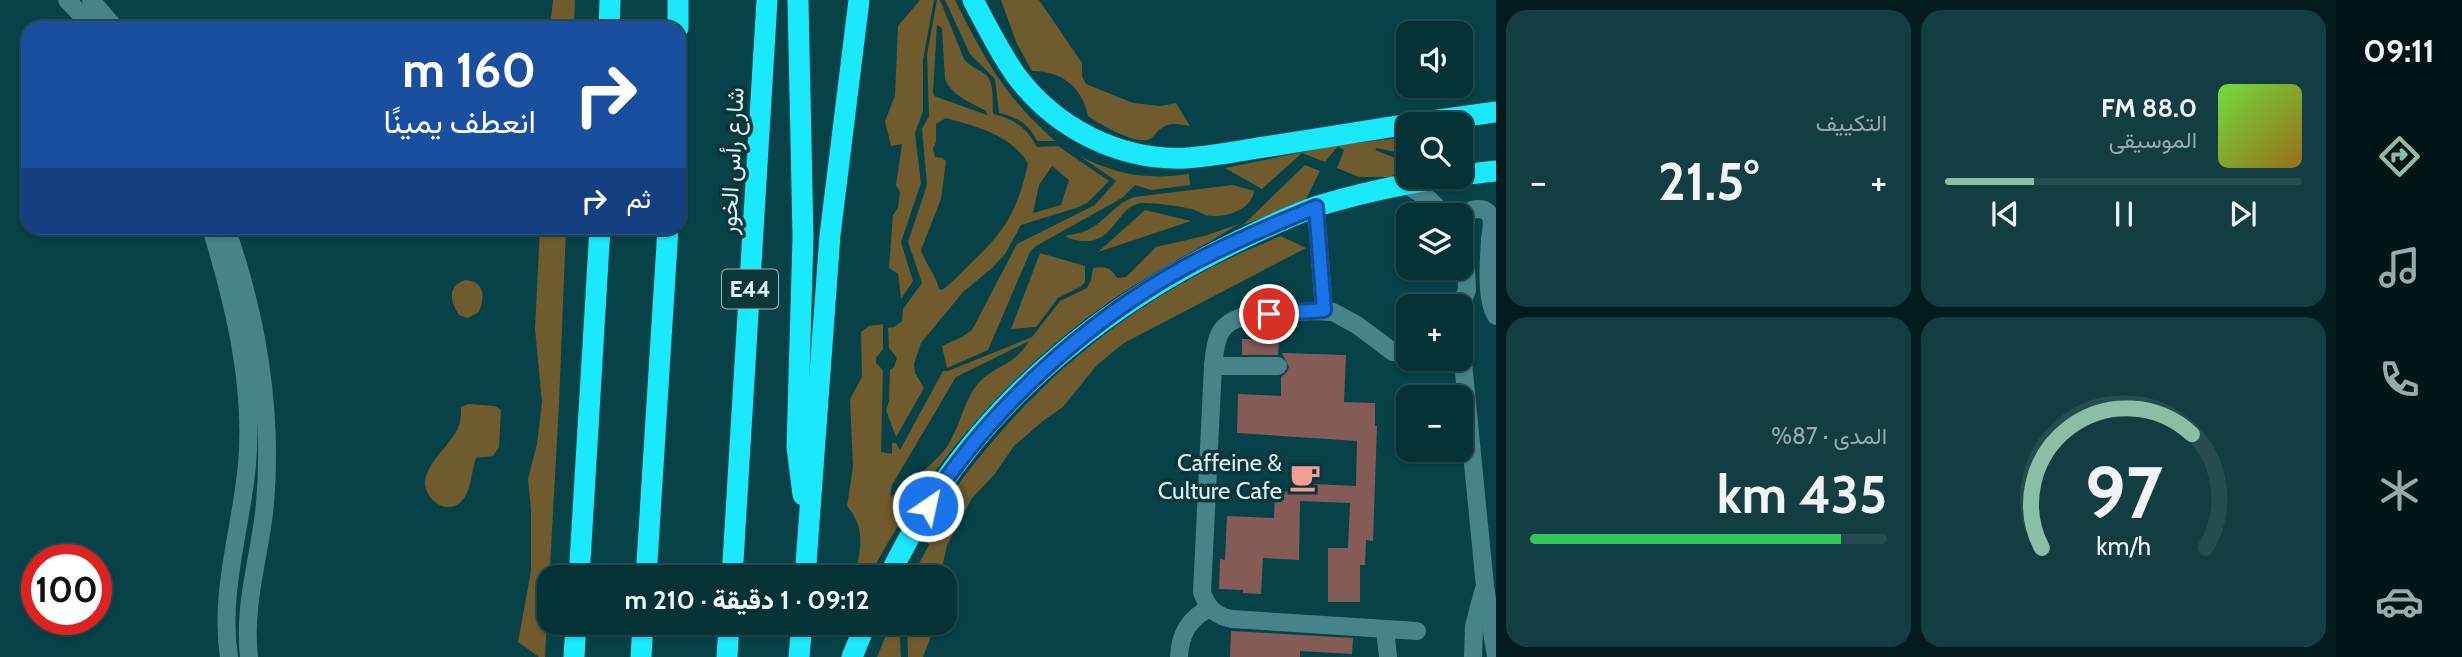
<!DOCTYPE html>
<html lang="ar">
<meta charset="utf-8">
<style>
:root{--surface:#043235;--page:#123e41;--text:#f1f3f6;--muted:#97aaad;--line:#254d50;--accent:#8abfa5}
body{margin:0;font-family:Cabin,Vazirmatn,sans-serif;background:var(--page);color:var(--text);direction:rtl;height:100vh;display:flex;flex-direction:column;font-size:26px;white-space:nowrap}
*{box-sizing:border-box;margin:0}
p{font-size:23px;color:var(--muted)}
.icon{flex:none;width:38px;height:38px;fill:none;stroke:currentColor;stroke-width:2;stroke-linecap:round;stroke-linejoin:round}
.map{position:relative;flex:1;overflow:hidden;direction:ltr}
.side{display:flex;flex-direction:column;gap:10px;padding:10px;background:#021c1d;width:840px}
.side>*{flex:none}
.top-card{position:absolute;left:21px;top:21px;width:665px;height:214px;border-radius:21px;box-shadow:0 2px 5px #0004,0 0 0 2px var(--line);direction:rtl;background:#1a4fa0;color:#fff;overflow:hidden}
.tools{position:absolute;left:1396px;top:21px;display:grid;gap:14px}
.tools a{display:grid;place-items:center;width:77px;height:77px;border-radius:14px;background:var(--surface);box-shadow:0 2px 5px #0004,0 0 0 2px var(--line);font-size:35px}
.speed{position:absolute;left:21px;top:544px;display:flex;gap:14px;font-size:35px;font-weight:700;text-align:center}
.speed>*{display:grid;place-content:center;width:91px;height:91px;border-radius:50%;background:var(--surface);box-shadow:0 2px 5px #0004,0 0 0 2px var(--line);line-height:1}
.speed .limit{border:10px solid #d22;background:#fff;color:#111}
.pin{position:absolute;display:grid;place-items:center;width:60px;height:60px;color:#fff;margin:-30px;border:4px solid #fff;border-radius:50%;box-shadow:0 2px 7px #0007}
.me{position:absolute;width:77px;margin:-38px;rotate:34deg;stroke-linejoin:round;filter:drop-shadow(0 0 5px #0008)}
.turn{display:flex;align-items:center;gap:24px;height:147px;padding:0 35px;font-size:32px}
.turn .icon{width:91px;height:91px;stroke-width:2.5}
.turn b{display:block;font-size:49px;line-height:60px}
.then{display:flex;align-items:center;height:66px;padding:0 35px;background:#0003;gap:14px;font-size:26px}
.big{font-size:52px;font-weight:800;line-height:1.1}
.side .widget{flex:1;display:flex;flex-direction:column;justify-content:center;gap:10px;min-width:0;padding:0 24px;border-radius:21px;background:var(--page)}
.side .dial{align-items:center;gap:0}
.dial svg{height:182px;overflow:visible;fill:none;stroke:var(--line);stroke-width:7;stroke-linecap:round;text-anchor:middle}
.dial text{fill:var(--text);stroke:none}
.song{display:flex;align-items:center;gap:21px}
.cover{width:84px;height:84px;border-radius:10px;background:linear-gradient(135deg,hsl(100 70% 55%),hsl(40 70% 35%))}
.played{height:7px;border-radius:4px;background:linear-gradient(90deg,var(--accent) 25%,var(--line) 25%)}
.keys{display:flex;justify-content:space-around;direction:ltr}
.heat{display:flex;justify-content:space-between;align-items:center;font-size:38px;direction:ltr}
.charge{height:10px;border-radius:5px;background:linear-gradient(90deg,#34c759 87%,var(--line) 0)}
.side .tiles{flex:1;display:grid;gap:10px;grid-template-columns:repeat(2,1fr)}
.trip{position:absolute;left:537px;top:565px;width:420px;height:70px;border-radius:21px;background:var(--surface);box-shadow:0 2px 5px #0004,0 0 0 2px var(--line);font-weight:800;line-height:70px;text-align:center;direction:rtl}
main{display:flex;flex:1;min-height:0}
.dock{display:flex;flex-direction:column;width:126px;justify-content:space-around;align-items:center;background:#021415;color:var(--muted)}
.dock .icon{width:49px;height:49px}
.dock .selected{color:var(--accent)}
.dock b{font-size:32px;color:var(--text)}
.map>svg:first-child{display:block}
</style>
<main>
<nav class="dock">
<b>09:11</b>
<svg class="icon selected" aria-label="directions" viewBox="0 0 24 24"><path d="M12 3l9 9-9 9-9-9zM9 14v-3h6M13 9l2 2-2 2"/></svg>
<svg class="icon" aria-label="music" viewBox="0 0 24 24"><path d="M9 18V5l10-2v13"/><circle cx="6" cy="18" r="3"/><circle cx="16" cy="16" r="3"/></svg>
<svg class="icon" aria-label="phone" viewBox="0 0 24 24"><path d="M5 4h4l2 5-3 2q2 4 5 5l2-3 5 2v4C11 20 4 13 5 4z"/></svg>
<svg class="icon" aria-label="climate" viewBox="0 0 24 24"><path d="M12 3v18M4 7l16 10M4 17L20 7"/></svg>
<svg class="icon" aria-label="car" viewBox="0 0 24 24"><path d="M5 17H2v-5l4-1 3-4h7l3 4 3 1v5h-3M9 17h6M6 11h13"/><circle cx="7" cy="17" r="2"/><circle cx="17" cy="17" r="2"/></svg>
</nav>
<section class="side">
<div class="tiles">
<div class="widget">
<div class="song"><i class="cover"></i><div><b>88.0 FM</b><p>الموسيقى</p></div></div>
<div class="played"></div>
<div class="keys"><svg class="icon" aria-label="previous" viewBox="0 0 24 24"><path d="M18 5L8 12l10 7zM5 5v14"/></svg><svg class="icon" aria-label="pause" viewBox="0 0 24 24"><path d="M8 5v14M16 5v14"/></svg><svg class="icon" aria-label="next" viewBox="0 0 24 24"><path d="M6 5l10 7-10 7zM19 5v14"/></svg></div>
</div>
<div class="widget"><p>التكييف</p>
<div class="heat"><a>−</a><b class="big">21.5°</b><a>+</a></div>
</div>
<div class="widget dial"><svg viewBox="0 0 100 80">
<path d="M14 69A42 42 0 1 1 86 69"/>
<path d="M14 69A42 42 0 0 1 80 19" stroke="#8abfa5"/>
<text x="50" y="56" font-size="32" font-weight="700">97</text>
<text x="50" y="72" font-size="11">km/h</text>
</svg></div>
<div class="widget"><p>المدى · 87%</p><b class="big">435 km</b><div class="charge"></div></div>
</div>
</section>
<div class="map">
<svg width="1496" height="657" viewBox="0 0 1496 657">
<rect width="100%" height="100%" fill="#064247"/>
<!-- green -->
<g fill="#705b2e" fill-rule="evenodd">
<polygon points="553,0 575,0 574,28 550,28"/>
<polygon points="920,0 934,0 923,60 923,111 915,133 921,183 901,242 913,281 901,299 898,274 889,268 893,215 898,208 900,192 896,185 902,144 891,146 885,121 895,96 898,26"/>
<path d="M937 0H940L964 59C970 67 979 69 986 75 995 83 992 104 993 114 1014 119 1027 128 1037 147L1058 146 1109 181 1088 202 1079 207 1021 225 1005 254 992 268 963 292 921 343 914 364 915 373 924 388 896 437 886 410 889 401 890 370 894 367 897 358 889 348 888 328 894 327 902 321 903 309 922 283 908 242 927 185 922 129 929 116 927 55ZM937 25 942 28 945 79C952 96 972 103 986 111L987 115 934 96 933 92ZM946 118C978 127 1009 134 1028 163 1017 212 1006 230 970 264 961 273 952 283 942 290L939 289C935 273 925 263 921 250L941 199 946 161 942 158 935 157 933 149 936 142V124ZM1052 166 1069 180 1061 205 1033 213 1039 185Z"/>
<path d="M945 0H955C984 58 1005 97 1055 141H1037C1029 124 1017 117 999 113L995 79 970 54Z"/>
<path d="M1001 0H1039L1082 63V76L1086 84 1133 103 1160 106 1176 103 1190 126C1178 124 1168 121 1158 131 1157 132 1152 138 1150 139 1137 146 1099 124 1088 116 1082 87 1062 71 1032 71L1017 44Z"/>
<polygon points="1409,137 1409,147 1405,154 1377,148 1375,150 1403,161 1392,177 1359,177 1337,168 1344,150 1338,146 1325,162 1302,153 1262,189 1225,168 1338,145"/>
<path d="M1080 156C1116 175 1149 180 1189 174L1190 185 1151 190 1135 185 1122 198 1036 246 1030 252 988 350 947 368 942 346 962 337 972 330 1017 244 1095 205 1116 181Z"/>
<polygon points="1305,165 1320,171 1304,203 1243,225"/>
<path d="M1233 185 1254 191C1252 209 1228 217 1212 216 1204 216 1199 211 1192 209 1177 206 1158 203 1143 203 1113 204 1116 256 1066 237L1067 235C1102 233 1107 207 1134 197Z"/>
<polygon points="1145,210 1191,221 1098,252"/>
<path d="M1239 224C1192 253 1143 277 1098 310 1003 379 923 473 869 577H857C858 548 868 531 847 506L853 467 850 399 862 377 861 332 869 326 883 324V349L876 358V363L883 370 881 452 892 454V443H896L900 450 943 371H948L1032 337 1060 301 1087 288 1091 280 1093 268C1104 266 1111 267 1117 278L1126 277 1156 247 1204 236ZM1029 341C1014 367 993 365 977 385 963 402 960 428 946 448 931 468 908 481 890 498L892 485 956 377Z"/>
<polygon points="540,228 566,228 559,404 545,657 539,657 518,642 531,571 531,510 528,479 537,444 542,402 535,329"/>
<path d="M1281 236 1306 248 1124 343 1097 365 1063 407 1043 421 1014 446 994 475 972 498 947 545 940 577 911 578 929 545 923 535C1014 395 1125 298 1281 236Z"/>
<polygon points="1040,253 1085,266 1085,282 1080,287 1058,298 1036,327 1011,329"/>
<path d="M465 280C485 282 485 296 479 312L468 318 459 315C450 301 447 286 465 280Z"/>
<path d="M468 404 495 406 501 410 499 447 493 456 476 458C470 474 472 504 450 507 443 508 435 503 431 498 411 473 449 449 458 428 461 421 461 414 461 407Z"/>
<polygon points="891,623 899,623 901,657 877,657"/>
<polygon points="907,623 936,623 923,657 908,657"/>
</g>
<!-- building -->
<g fill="#855b58">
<polygon points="1242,339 1279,339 1278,355 1242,355"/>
<polygon points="1282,353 1346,355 1344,402 1375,403 1375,426 1377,426 1373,541 1366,540 1365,565 1360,565 1360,602 1328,602 1328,548 1348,548 1350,503 1300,501 1299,560 1263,558 1261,594 1243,593 1243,590 1219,589 1220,559 1225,560 1227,516 1274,518 1275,491 1293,492 1293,483 1356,486 1357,441 1237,433 1238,394 1281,396 1281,377 1287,372 1289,367"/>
<polygon points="1231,631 1353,638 1352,654 1300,651 1300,657 1230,657"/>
</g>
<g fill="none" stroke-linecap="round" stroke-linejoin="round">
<!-- minor -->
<g stroke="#46848a" stroke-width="18">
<polyline points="67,0 94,28"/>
<polyline points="91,0 115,28"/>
<polyline points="1406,184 1430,200 1445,215"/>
<polyline points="1316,207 1324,310"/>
<path d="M211 228C234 304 254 384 247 465 241 529 219 593 229 657"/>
<path d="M226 228C257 315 273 411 265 504 260 557 243 603 249 657"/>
<path d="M1461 306 1467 290 1464 217 1472 210C1480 208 1487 209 1491 217 1493 224 1491 232 1490 239 1489 260 1485 298 1496 316"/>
<polyline points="1461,342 1485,586 1496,657"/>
<path d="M1393 352 1357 325 1333 312 1314 311 1246 316C1217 323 1216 339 1213 366L1202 592C1207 608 1216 616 1232 619L1417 631"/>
<polyline points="1213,366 1278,366"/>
<polyline points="1385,629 1388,657"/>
<path d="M1179 657C1180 634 1189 618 1210 608"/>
<polyline points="1473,657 1474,626 1483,592"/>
</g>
<!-- highway -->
<g stroke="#19e9fa" stroke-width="21">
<polyline points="798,0 803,237 797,447 803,495"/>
<path d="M973 0C986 25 999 51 1015 74 1055 128 1119 161 1186 158 1215 156 1243 150 1271 146 1317 139 1363 131 1409 124"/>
<polyline points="609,28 610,0"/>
<polyline points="678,28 678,0"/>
<polyline points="1410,124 1496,112"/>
<polyline points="1461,175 1496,171"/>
<polyline points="579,578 600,228"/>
<polyline points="646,578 668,228"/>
<polyline points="732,578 767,0"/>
<polyline points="805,578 830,235 859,0"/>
<path d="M888 578C903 548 919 518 938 490 1008 385 1113 302 1226 247 1256 232 1287 217 1318 206 1360 193 1404 184 1447 177"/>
<polyline points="574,657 576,623"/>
<polyline points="641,657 643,623"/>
<polyline points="727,657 729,623"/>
<polyline points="799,657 802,623"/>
<polyline points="852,657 866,623"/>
</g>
</g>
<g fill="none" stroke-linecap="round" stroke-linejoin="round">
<!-- route casing -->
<g stroke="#114b97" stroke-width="18">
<path id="route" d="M928 506C989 410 1085 322 1185 267 1227 244 1272 225 1316 207L1324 310 1269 314"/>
</g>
<!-- route -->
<use href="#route" stroke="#1a73e8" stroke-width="12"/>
</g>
<!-- icons -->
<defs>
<g id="cafe-bare" transform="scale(2.415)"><path d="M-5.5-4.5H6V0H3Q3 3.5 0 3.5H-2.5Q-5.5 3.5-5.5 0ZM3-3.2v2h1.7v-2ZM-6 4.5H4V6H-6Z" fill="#f59c95" stroke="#0c363a" stroke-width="2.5" paint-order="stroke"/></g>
</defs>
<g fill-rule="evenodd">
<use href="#cafe-bare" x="1305" y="477"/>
</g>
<g text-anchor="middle" stroke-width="7" stroke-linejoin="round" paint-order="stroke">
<!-- shield labels -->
<rect fill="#0c363a" stroke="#9bbabd" stroke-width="2" x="722" y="269.5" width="56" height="39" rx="5"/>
<g font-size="23" font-weight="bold" fill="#d8f2f5">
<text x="750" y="297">E44</text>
</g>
<!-- street labels -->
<g font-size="24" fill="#d8f2f5" stroke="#0c363a">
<text transform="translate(732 161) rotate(-87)" y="8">شارع رأس الخور</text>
</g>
<!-- poi labels -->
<g font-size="24" fill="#d8f2f5" stroke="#0c363a" text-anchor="end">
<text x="1282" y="471">Caffeine &amp;<tspan x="1282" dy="28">Culture Cafe</tspan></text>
</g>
</g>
</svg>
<div class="tools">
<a><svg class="icon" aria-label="sound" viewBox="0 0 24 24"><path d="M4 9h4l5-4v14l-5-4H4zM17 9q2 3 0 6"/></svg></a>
<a><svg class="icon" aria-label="search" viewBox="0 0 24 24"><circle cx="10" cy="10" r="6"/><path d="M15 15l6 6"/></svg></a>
<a><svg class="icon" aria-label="layers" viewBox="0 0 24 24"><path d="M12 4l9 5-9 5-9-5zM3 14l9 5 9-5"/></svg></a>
<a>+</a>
<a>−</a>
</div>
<div class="speed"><div class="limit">100</div></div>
<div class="pin" style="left:1269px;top:314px;background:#d93025"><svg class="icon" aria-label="arrive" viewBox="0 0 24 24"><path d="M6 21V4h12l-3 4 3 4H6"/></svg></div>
<svg class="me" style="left:928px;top:506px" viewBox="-20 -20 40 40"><circle r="17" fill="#1a73e8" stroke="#fff" stroke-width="3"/><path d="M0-11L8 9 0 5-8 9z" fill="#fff"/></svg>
<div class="trip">09:12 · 1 دقيقة · 210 m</div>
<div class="top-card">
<div class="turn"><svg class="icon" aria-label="right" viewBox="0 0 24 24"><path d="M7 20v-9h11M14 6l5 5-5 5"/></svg><div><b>160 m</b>انعطف يمينًا</div></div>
<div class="then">ثم<svg class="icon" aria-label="right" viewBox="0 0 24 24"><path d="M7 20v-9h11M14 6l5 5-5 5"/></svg></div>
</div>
</div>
</main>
